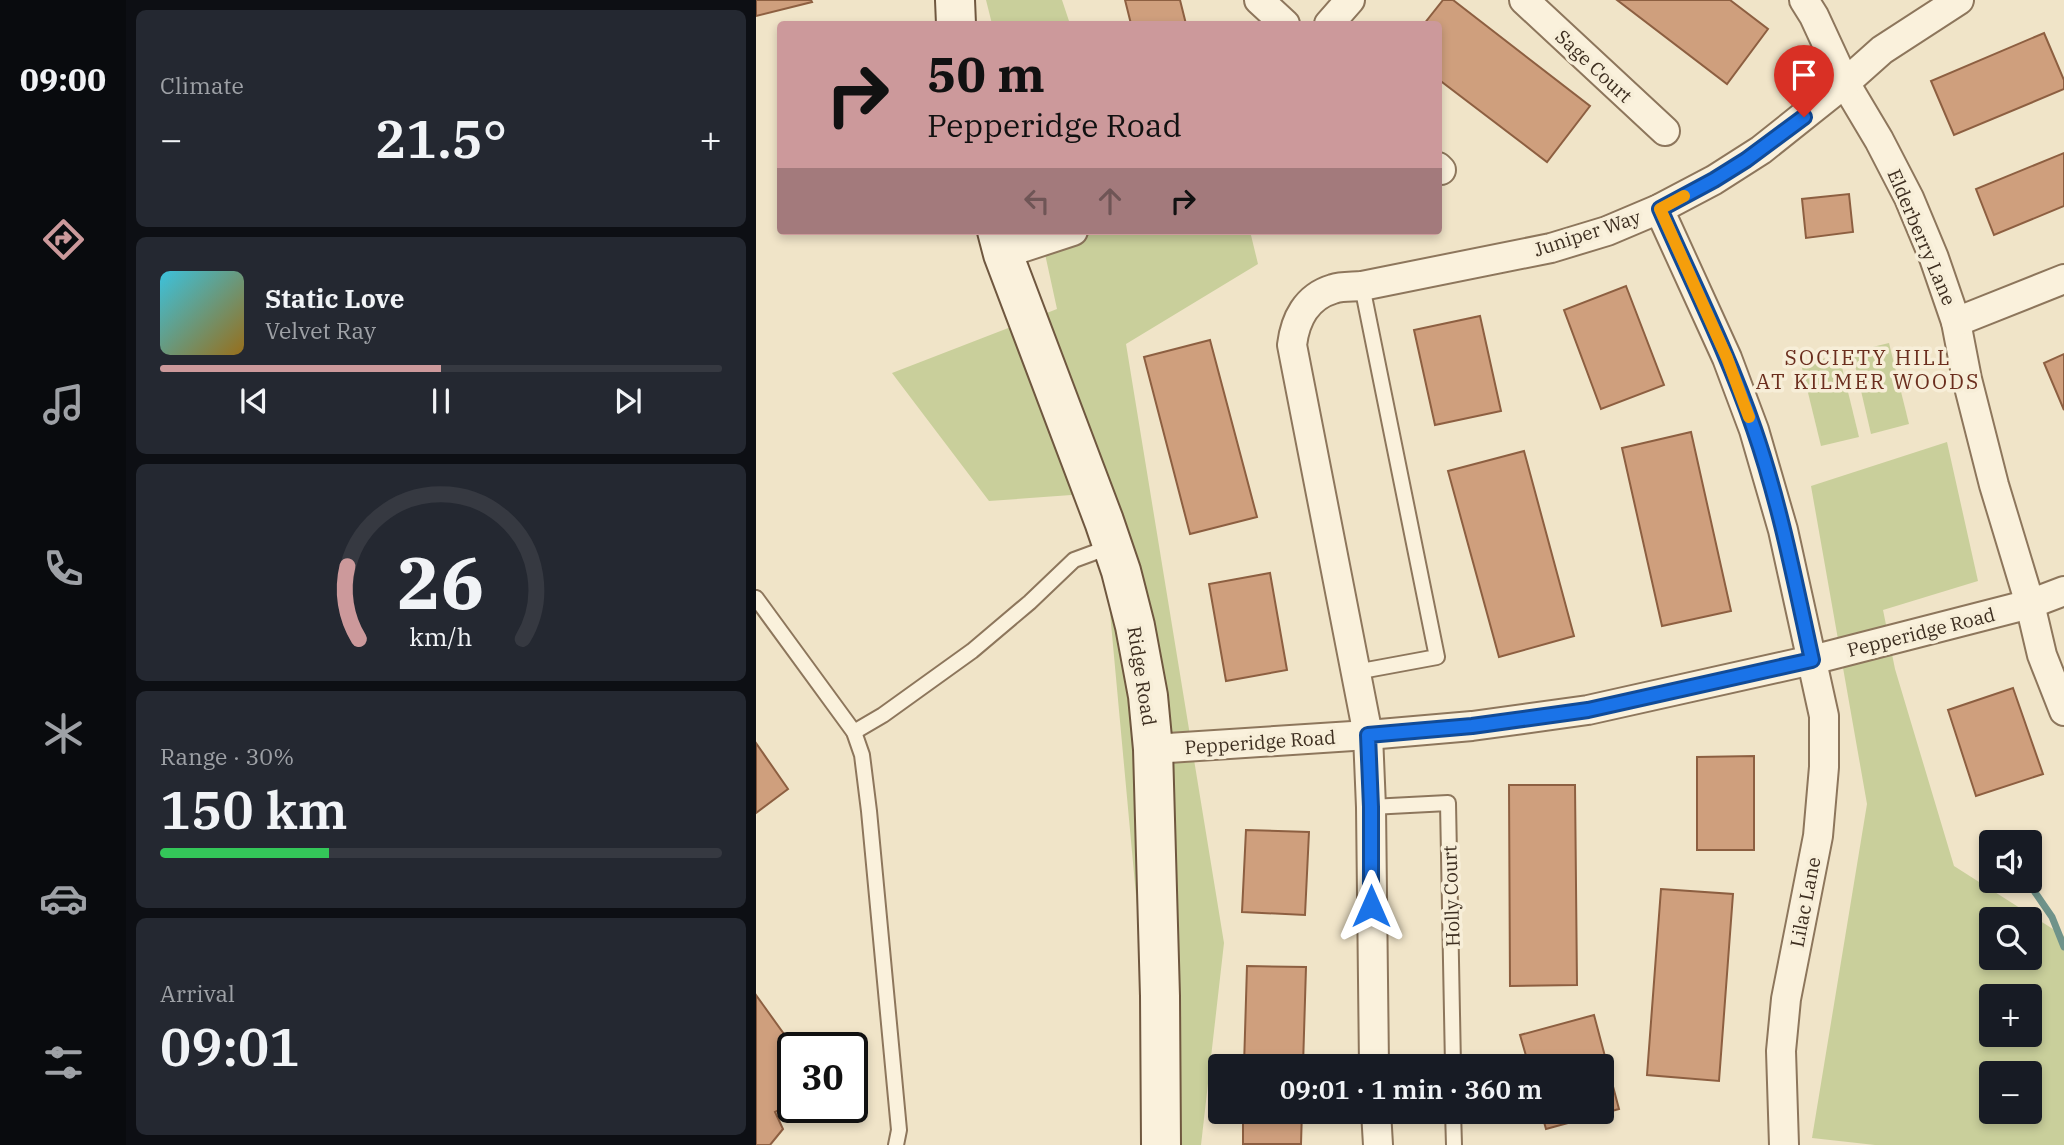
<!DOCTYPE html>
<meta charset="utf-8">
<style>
:root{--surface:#171b24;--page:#242831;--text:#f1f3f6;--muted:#9ea1a6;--line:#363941;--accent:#cc999b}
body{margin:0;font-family:"IBM Plex Serif",serif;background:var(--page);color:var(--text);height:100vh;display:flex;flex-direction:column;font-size:26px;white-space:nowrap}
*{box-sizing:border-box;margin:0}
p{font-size:23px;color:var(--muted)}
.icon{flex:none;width:38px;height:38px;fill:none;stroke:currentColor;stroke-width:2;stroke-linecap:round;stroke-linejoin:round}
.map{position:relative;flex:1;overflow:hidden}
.details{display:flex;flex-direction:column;gap:10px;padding:10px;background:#0d0f14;width:630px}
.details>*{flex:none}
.guide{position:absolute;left:21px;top:21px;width:665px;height:214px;border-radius:7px;box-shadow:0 4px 10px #0003;background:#cc999b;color:#111;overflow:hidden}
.fabs{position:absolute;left:1223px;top:830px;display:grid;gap:14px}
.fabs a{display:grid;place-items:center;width:63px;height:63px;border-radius:7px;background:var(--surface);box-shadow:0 4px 10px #0003;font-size:35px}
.speed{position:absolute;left:21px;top:1032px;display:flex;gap:14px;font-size:35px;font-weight:700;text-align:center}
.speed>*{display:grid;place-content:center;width:91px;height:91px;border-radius:50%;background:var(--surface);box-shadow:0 4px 10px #0003;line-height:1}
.speed .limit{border:4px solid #111;border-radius:10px;background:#fff;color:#111}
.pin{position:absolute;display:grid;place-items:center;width:60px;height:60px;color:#fff;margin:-72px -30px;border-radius:50% 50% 50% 0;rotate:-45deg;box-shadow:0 0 7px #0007}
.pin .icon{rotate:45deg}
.me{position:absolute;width:77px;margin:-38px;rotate:0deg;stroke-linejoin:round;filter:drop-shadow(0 0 5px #0008)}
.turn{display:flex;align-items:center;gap:24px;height:147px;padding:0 35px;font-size:32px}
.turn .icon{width:91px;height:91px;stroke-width:2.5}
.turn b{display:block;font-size:49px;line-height:60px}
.lanes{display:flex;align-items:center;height:66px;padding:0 35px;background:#0003;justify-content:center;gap:35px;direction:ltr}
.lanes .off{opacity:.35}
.big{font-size:52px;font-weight:600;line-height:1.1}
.details .tile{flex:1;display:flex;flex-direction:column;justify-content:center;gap:10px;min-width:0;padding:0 24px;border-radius:10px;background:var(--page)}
.details .dial{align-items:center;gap:0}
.dial svg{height:182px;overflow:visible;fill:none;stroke:var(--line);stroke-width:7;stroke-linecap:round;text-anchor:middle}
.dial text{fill:var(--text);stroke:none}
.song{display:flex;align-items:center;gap:21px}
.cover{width:84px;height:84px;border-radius:10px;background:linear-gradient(135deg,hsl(190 70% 55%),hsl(40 70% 35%))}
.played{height:7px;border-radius:4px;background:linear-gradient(90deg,var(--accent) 50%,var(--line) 50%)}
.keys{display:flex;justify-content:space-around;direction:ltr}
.heat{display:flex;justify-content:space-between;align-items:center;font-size:38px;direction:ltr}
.charge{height:10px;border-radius:5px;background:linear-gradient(90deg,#34c759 30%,var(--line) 0)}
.trip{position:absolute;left:452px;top:1054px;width:406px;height:70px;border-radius:7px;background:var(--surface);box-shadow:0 4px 10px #0003;font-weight:600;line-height:70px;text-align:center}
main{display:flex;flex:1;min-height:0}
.tab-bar{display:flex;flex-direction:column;width:126px;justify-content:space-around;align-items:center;background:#090b0e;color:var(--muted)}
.tab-bar .icon{width:49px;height:49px}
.tab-bar .on{color:var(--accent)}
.tab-bar b{font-size:32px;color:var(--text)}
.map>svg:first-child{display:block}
</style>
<main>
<nav class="tab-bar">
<b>09:00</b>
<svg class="icon on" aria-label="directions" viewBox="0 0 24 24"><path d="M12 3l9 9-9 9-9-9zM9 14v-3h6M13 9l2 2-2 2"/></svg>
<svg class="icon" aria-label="music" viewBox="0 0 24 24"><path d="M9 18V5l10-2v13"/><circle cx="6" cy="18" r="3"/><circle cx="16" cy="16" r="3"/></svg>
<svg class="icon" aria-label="phone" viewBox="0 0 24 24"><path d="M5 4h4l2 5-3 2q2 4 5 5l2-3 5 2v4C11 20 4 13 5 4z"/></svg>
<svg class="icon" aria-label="climate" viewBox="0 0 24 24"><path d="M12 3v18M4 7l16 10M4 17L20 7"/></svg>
<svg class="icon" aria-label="car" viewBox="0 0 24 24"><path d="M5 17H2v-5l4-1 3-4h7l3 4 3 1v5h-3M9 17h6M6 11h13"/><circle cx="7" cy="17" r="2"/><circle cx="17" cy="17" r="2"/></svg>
<svg class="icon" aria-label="filters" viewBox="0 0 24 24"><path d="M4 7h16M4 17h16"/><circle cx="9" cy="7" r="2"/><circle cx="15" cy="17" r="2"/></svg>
</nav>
<section class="details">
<div class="tile"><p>Climate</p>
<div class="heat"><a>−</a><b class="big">21.5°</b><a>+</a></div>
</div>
<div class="tile">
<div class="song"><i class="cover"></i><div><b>Static Love</b><p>Velvet Ray</p></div></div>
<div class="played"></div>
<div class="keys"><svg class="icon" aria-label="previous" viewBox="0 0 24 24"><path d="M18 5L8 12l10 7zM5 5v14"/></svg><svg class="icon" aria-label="pause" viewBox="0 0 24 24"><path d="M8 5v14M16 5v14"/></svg><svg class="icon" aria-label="next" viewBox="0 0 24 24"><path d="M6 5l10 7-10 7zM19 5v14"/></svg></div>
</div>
<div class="tile dial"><svg viewBox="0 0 100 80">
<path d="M14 69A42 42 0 1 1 86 69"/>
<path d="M14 69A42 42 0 0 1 9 37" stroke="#cc999b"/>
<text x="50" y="56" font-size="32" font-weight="700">26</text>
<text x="50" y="72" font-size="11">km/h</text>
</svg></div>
<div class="tile"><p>Range · 30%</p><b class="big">150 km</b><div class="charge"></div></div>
<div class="tile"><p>Arrival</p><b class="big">09:01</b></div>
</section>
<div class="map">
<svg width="1308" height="1145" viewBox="0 0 1308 1145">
<rect width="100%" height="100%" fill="#f0e4c8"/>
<!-- green -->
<g fill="#c9cf9b" fill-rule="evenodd">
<polygon points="230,0 306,0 314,24 236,24"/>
<polygon points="284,231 494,231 502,264 370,344 468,943 445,1145 403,1145 343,493 233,501 136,373 301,309"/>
<polygon points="1133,343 1153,424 1115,434 1096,352"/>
<polygon points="1083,355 1103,437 1065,446 1045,364"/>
<path d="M1191 442 1222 581 1127 610 1139 669 1198 866 1308 936V1145H1119L1056 1138 1111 804 1055 486ZM1236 919H1274V957H1236ZM1236 996H1274V1034H1236ZM1236 1073H1274V1111H1236Z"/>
</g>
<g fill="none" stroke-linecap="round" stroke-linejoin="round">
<!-- stream -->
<polyline stroke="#6f938a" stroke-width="7" points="1268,880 1272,882 1296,917 1308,947"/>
</g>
<!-- building -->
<g fill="#cf9f7d" stroke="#8d5f41" stroke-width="2">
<polygon points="0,0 55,0 56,2 0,16"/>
<polygon points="369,0 424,0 430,24 375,24"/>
<polygon points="687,0 697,0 834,106 791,162 682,79 682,24 668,24"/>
<polygon points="861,0 974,0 1012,29 971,84"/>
<polygon points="1288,33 1308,80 1308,89 1198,135 1175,81"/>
<polygon points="1308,153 1308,206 1238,235 1220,189"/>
<polygon points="1093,194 1097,232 1050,238 1046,199"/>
<polygon points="870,286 908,385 845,409 808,310"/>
<polygon points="724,316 745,411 679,425 658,330"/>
<polygon points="454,340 501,517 434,534 388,357"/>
<polygon points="1308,354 1308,410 1288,363"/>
<polygon points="935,432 975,611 906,626 866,448"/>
<polygon points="768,451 818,636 743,657 692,471"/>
<polygon points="514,573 531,670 470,681 453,584"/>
<polygon points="1257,688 1287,774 1220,796 1192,710"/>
<polygon points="0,743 32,789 0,813"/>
<polygon points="998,756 998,850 941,850 941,757"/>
<polygon points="753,785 819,785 821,985 754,986"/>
<polygon points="490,830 553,832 549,915 486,912"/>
<polygon points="905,889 977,894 963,1081 891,1075"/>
<polygon points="491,966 550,967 547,1066 488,1066"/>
<polygon points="0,995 38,1048 37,1048 37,1108 47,1108 38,1115 35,1104 19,1112 27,1129 14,1145 0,1145"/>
<polygon points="838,1015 863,1109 790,1129 785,1111 845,1111 845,1066 773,1066 764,1035"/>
<polygon points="487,1111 546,1111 545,1144 487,1144"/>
</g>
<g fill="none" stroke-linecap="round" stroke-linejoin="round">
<!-- lane casing -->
<g stroke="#8d765c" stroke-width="18">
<g id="lane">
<polyline points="0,598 98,732 106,755 113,811 143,1130 140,1145"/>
<polyline points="600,672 681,657 606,286"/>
<polyline points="98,732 127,715 216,651 274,602 318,560 356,546"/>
<polyline points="615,807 692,803 697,1066"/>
<polyline points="697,1111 698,1145"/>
</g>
</g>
<!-- street casing -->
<g stroke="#8d765c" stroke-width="32">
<g id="street">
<polyline points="503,0 529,24"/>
<polyline points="768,0 909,131"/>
<polyline points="1048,0 1058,16 1089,83 1123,140 1153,198 1178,258 1200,322 1211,379 1238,485 1274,604 1286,655 1308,711"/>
<polyline points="573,24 594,0"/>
<polyline points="682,167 685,170"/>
<polyline points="903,209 971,358 998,430 1027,530 1068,716 1068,767 1062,836 1030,999 1025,1051 1028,1145"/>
<polyline points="247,254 317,231"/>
<polyline points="1200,322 1308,279"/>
<polyline points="397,749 612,735 716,726 832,710 1056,660 1274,604 1308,591"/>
<path d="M618 1066 615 807 612 735 536 345C539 320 550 297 577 289 586 286 597 287 606 286L795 248 851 231 903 209 958 180 1005 150 1089 83 1126 50 1203 0"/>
<polyline points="620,1111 622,1145"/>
</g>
</g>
<!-- secondary casing -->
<g stroke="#6f573f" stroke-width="42">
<g id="secondary">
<polyline points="199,0 200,24"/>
<polyline points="241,231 247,254 348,521 365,571 379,626 392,696 397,749 404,996 405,1145"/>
</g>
</g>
<!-- lane -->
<use href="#lane" stroke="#faf1dc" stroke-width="14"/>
<!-- street -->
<use href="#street" stroke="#faf1dc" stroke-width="28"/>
<!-- secondary -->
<use href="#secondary" stroke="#faf1dc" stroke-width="38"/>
</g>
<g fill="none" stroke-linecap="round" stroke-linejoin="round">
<!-- route casing -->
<g stroke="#114b97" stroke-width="18">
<path id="route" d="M615 906V807L612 735 716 726 832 710 1056 660C1039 582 1024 504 998 429 972 353 936 282 904 209L958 180 990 160 1048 117"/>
</g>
<!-- route -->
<use href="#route" stroke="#1a73e8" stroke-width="12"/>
<!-- slow -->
<polyline stroke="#f59e0b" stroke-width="12" points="928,196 904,209 971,358 993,417"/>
</g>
<g text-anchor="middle" stroke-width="7" stroke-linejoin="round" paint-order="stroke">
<!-- street labels -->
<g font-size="19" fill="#3d2e20" stroke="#f7eed8">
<text transform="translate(838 66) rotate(43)" y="7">Sage Court</text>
<text transform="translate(831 233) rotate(-18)" y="7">Juniper Way</text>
<text transform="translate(1166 237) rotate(67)" y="7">Elderberry Lane</text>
<text transform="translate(1165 632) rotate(-14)" y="7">Pepperidge Road</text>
<text transform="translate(386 676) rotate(81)" y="7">Ridge Road</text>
<text transform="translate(504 742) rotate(-4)" y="7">Pepperidge Road</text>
<text transform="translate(695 896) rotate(-92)" y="7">Holly Court</text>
<text transform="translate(1049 902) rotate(-79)" y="7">Lilac Lane</text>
</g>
<!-- neighbourhood labels -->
<g font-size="21" letter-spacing="2" fill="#6b2e1e" stroke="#f7eed8">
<text x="1112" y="365">SOCIETY HILL<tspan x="1112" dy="24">AT KILMER WOODS</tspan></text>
</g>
</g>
</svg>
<div class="fabs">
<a><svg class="icon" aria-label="sound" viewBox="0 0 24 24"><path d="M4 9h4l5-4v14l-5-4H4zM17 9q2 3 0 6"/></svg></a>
<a><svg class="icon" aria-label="search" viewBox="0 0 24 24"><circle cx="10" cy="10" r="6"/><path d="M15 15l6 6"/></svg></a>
<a>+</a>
<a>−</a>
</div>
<div class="speed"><div class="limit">30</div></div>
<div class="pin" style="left:1048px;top:117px;background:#d93025"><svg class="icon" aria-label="arrive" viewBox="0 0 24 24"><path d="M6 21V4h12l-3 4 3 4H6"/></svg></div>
<svg class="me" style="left:615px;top:906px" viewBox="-20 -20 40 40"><path d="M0-17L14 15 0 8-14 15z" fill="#1a73e8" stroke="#fff" stroke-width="4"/></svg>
<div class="trip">09:01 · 1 min · 360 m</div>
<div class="guide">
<div class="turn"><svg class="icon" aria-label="right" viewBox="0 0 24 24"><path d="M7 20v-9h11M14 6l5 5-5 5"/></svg><div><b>50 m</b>Pepperidge Road</div></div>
<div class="lanes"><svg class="icon off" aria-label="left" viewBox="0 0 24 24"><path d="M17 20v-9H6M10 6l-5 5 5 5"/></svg><svg class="icon off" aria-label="ahead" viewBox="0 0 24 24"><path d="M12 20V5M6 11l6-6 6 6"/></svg><svg class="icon" aria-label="right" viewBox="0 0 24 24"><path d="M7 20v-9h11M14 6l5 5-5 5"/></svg></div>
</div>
</div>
</main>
